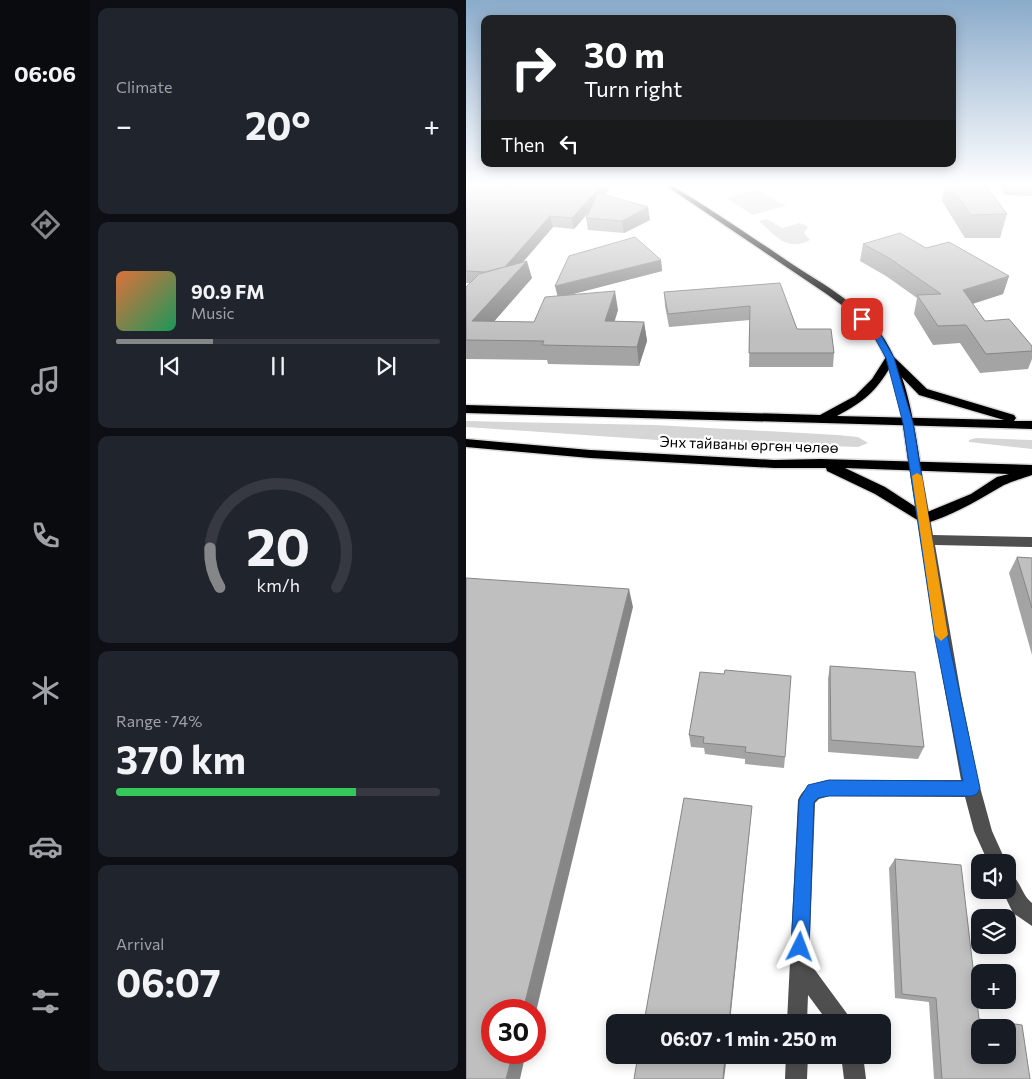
<!DOCTYPE html>
<meta charset="utf-8">
<style>
:root{--surface:#171b24;--page:#20242c;--text:#f1f3f6;--muted:#9ea1a6;--line:#363941;--accent:#858687}
body{margin:0;font-family:Commissioner,sans-serif;background:var(--page);color:var(--text);height:100vh;display:flex;flex-direction:column;font-size:19px;white-space:nowrap}
*{box-sizing:border-box;margin:0}
p{font-size:16px;color:var(--muted)}
.icon{flex:none;width:28px;height:28px;fill:none;stroke:currentColor;stroke-width:2;stroke-linecap:round;stroke-linejoin:round}
.map{position:relative;flex:1;overflow:hidden}
.details{display:flex;flex-direction:column;gap:8px;padding:8px;background:#0d0f14;width:376px}
.details>*{flex:none}
.guide{position:absolute;left:15px;top:15px;width:475px;height:152px;border-radius:10px;box-shadow:0 2px 12px #0003;background:#202124;color:#fff;overflow:hidden}
.buttons{position:absolute;left:505px;top:854px;display:grid;gap:10px}
.buttons a{display:grid;place-items:center;width:45px;height:45px;border-radius:10px;background:var(--surface);box-shadow:0 2px 12px #0003;font-size:25px}
.speed{position:absolute;left:15px;top:999px;display:flex;gap:10px;font-size:25px;font-weight:700;text-align:center}
.speed>*{display:grid;place-content:center;width:65px;height:65px;border-radius:50%;background:var(--surface);box-shadow:0 2px 12px #0003;line-height:1}
.speed .limit{border:8px solid #d22;background:#fff;color:#111}
.pin{position:absolute;display:grid;place-items:center;width:42px;height:42px;color:#fff;margin:-21px;border-radius:10px;box-shadow:0 2px 8px #0006}
.me{position:absolute;width:55px;margin:-28px;rotate:3deg;stroke-linejoin:round;filter:drop-shadow(0 0 4px #0008)}
.turn{display:flex;align-items:center;gap:18px;height:105px;padding:0 20px;font-size:22px}
.turn .icon{width:65px;height:65px;stroke-width:2.5}
.turn b{display:block;font-size:35px;line-height:42px}
.then{display:flex;align-items:center;height:48px;padding:0 20px;background:#0003;gap:10px;font-size:19px}
.big{font-size:38px;font-weight:700;line-height:1.1}
.details .tile{flex:1;display:flex;flex-direction:column;justify-content:center;gap:8px;min-width:0;padding:0 18px;border-radius:10px;background:var(--page)}
.details .dial{align-items:center;gap:0}
.dial svg{height:130px;overflow:visible;fill:none;stroke:var(--line);stroke-width:7;stroke-linecap:round;text-anchor:middle}
.dial text{fill:var(--text);stroke:none}
.song{display:flex;align-items:center;gap:15px}
.cover{width:60px;height:60px;border-radius:8px;background:linear-gradient(135deg,hsl(20 70% 55%),hsl(150 70% 35%))}
.played{height:5px;border-radius:2px;background:linear-gradient(90deg,var(--accent) 30%,var(--line) 30%)}
.keys{display:flex;justify-content:space-around;direction:ltr}
.heat{display:flex;justify-content:space-between;align-items:center;font-size:28px;direction:ltr}
.charge{height:8px;border-radius:4px;background:linear-gradient(90deg,#34c759 74%,var(--line) 0)}
.trip{position:absolute;left:140px;top:1014px;width:285px;height:50px;border-radius:10px;background:var(--surface);box-shadow:0 2px 12px #0003;font-weight:700;line-height:50px;text-align:center}
main{display:flex;flex:1;min-height:0}
.menu{display:flex;flex-direction:column;width:90px;justify-content:space-around;align-items:center;background:#090b0e;color:var(--muted)}
.menu .icon{width:35px;height:35px}
.menu .on{color:var(--accent)}
.menu b{font-size:22px;color:var(--text)}
.map>svg:first-child{display:block}
</style>
<main>
<nav class="menu">
<b>06:06</b>
<svg class="icon on" aria-label="directions" viewBox="0 0 24 24"><path d="M12 3l9 9-9 9-9-9zM9 14v-3h6M13 9l2 2-2 2"/></svg>
<svg class="icon" aria-label="music" viewBox="0 0 24 24"><path d="M9 18V5l10-2v13"/><circle cx="6" cy="18" r="3"/><circle cx="16" cy="16" r="3"/></svg>
<svg class="icon" aria-label="phone" viewBox="0 0 24 24"><path d="M5 4h4l2 5-3 2q2 4 5 5l2-3 5 2v4C11 20 4 13 5 4z"/></svg>
<svg class="icon" aria-label="climate" viewBox="0 0 24 24"><path d="M12 3v18M4 7l16 10M4 17L20 7"/></svg>
<svg class="icon" aria-label="car" viewBox="0 0 24 24"><path d="M5 17H2v-5l4-1 3-4h7l3 4 3 1v5h-3M9 17h6M6 11h13"/><circle cx="7" cy="17" r="2"/><circle cx="17" cy="17" r="2"/></svg>
<svg class="icon" aria-label="filters" viewBox="0 0 24 24"><path d="M4 7h16M4 17h16"/><circle cx="9" cy="7" r="2"/><circle cx="15" cy="17" r="2"/></svg>
</nav>
<section class="details">
<div class="tile"><p>Climate</p>
<div class="heat"><a>−</a><b class="big">20°</b><a>+</a></div>
</div>
<div class="tile">
<div class="song"><i class="cover"></i><div><b>90.9 FM</b><p>Music</p></div></div>
<div class="played"></div>
<div class="keys"><svg class="icon" aria-label="previous" viewBox="0 0 24 24"><path d="M18 5L8 12l10 7zM5 5v14"/></svg><svg class="icon" aria-label="pause" viewBox="0 0 24 24"><path d="M8 5v14M16 5v14"/></svg><svg class="icon" aria-label="next" viewBox="0 0 24 24"><path d="M6 5l10 7-10 7zM19 5v14"/></svg></div>
</div>
<div class="tile dial"><svg viewBox="0 0 100 80">
<path d="M14 69A42 42 0 1 1 86 69"/>
<path d="M14 69A42 42 0 0 1 8 45" stroke="#858687"/>
<text x="50" y="56" font-size="32" font-weight="700">20</text>
<text x="50" y="72" font-size="11">km/h</text>
</svg></div>
<div class="tile"><p>Range · 74%</p><b class="big">370 km</b><div class="charge"></div></div>
<div class="tile"><p>Arrival</p><b class="big">06:07</b></div>
</section>
<div class="map">
<svg width="566" height="1079" viewBox="0 0 566 1079">
<rect width="100%" height="100%" fill="#fff"/>
<!-- green -->
<g fill="#d6d6d6">
<polygon points="291,190 320,206 286,215 261,198"/>
<path d="M301 219 316 228 334 223 342 227 338 233 344 240C321 252 309 236 293 221Z"/>
<polygon points="0,421 189,425 372,435 392,437 402,443 392,447 206,441 0,427"/>
<polygon points="510,438 566,440 566,449 503,442 503,440"/>
</g>
<g fill="none" stroke-linecap="round" stroke-linejoin="round">
<!-- major casing -->
<g stroke="#dbdbdb" stroke-width="3">
<path id="major" d="M199 185H205C246 210 286 237 326 264 358 285 398 306 419 340 442 378 448 424 455 467L453 470H445L443 467C437 425 433 377 410 340 399 322 380 308 362 295Z"/>
</g>
<!-- highway casing -->
<g stroke="#dbdbdb" stroke-width="3">
<g id="highway">
<path d="M424 356 428 357 461 389 548 415 550 418 548 421H566V429L0 413V405L354 415 389 396 406 379 420 357ZM425 366 453 395 538 420 371 416C398 401 409 393 425 366Z"/>
<path d="M0 439 124 450 308 460 355 459 566 465V475C558 478 546 481 538 485 512 500 488 515 458 524L409 494 361 471 360 468H308L124 458 0 447ZM379 468 543 474 531 477 505 494 459 513 419 487Z"/>
</g>
</g>
<!-- minor -->
<g fill="#4f4f4f" fill-rule="evenodd">
<path d="M449 463 455 467 467 535 566 537V547L469 545 495 695 512 780 526 831 540 862H522L508 831 499 797 363 796 353 799 349 803 343 962 382 1015 386 1022H362L342 995 341 1022H321L332 800C339 785 348 783 363 780H495L474 663 443 467Z"/>
<path d="M541 872C554 877 555 895 566 903V926L547 913 536 890H541Z"/>
<polygon points="320,1055 342,1055 341,1079 319,1079"/>
<polygon points="375,1055 397,1055 400,1079 378,1079"/>
</g>
<!-- major -->
<use href="#major" fill="#000" fill-rule="evenodd"/>
<!-- highway -->
<use href="#highway" fill="#000" fill-rule="evenodd"/>
</g>
<!-- wall -->
<g fill="#a4a4a4">
<polygon points="0,185 143,185 144,188 138,195 184,220 158,233 122,230 120,218 122,213 108,229 87,227 57,262 66,278 28,321 68,322 92,296 195,260 196,271 102,295 152,310 148,321 178,322 181,341 173,366 82,364 81,360 0,359 0,287 4,283 0,283"/>
<polygon points="479,185 519,185 541,214 534,238 499,238 476,201"/>
<polygon points="533,185 566,185 566,196 539,195"/>
<polygon points="397,244 460,248 543,276 537,294 507,304 519,321 566,346 566,359 562,369 514,373 494,343 467,345 448,314 451,298 420,276 394,261"/>
<polygon points="314,283 331,329 368,353 367,367 283,367 284,320 203,327 199,306 198,292"/>
<polygon points="551,557 566,558 566,655 543,573"/>
<polygon points="364,666 458,747 452,759 362,752 362,679"/>
<polygon points="234,672 319,757 318,768 279,764 279,759 239,754 238,748 225,747 223,735"/>
<polygon points="429,859 513,1019 564,1079 468,1079 463,1002 429,998 423,868"/>
</g>
<!-- shaded-wall -->
<g fill="#868686">
<polygon points="136,185 143,185 144,188 108,229 106,218"/>
<polygon points="182,207 184,220 158,233 156,221"/>
<polygon points="84,216 87,227 37,285 33,273"/>
<polygon points="195,260 196,271 92,298 89,286"/>
<polygon points="61,261 66,278 12,340 6,321"/>
<polygon points="543,276 537,294 492,308 497,290"/>
<polygon points="149,291 152,310 143,340 139,321"/>
<polygon points="178,322 181,341 173,366 171,347"/>
<polygon points="163,589 167,607 69,1016 69,1010 57,1010"/>
<polygon points="286,806 285,817 264,1022 263,1022"/>
<polygon points="47,1052 60,1052 54,1079 40,1079"/>
<polygon points="259,1055 261,1055 258,1079 257,1079"/>
</g>
<!-- building -->
<g fill="#bfbfbf" stroke="#868686" fill-rule="evenodd">
<polygon points="0,185 136,185 106,218 84,216 39,267 19,272 0,271"/>
<polygon points="484,185 519,185 541,214 505,215"/>
<polygon points="132,193 182,207 156,221 120,218"/>
<polygon points="434,233 460,248 483,242 543,276 497,290 519,321 543,319 566,346 566,351 520,354 500,325 472,326 451,295 475,294 423,258 397,244"/>
<polygon points="169,237 195,260 89,286 103,256"/>
<polygon points="61,261 6,321 68,322 79,297 149,291 139,321 178,322 171,347 76,345 78,341 0,340 0,287 13,274"/>
<polygon points="314,283 331,329 365,329 368,353 283,353 284,306 202,314 198,292"/>
<polygon points="551,557 566,558 566,608"/>
<polygon points="0,578 163,589 57,1010 26,1010 26,1052 47,1052 40,1079 0,1079"/>
<polygon points="364,666 449,672 458,747 365,740"/>
<polygon points="259,670 325,676 319,757 279,752 280,747 237,743 238,737 223,735 234,672 258,674"/>
<polygon points="218,798 286,806 263,1022 178,1022"/>
<path d="M429 859 495 865 513 1019 556 1025 564 1079H476L470 998 436 994ZM514 1028H541V1055H514Z"/>
<polygon points="172,1055 259,1055 257,1079 168,1079"/>
</g>
<!-- sky -->
<linearGradient id="sky" x2="0" y2="1"><stop stop-color="#8aabca"/><stop offset="0.55" stop-color="#fff"/><stop offset="1" stop-color="#fff" stop-opacity="0"/></linearGradient>
<rect width="566" height="336" fill="url(#sky)"/>
<!-- route -->
<polygon fill="#1a73e8" stroke="#114b97" points="394,317 399,317 416,337 428,358 447,423 482,638 514,788 511,794 506,796 363,796 352,798 348,802 343,947 340,953 334,956 327,953 325,947 333,800 342,785 363,780 497,781 469,638 437,423 420,358 410,340 392,319"/>
<!-- slow -->
<polygon fill="#f59e0b" points="451,473 456,476 482,635 475,641 469,635 446,476"/>
<g text-anchor="middle" stroke-width="4.5" stroke-linejoin="round" paint-order="stroke">
<!-- street labels -->
<g font-size="15" fill="#000" stroke="#fff">
<text transform="translate(283 445) rotate(2)" y="5">Энх тайваны өргөн чөлөө</text>
</g>
</g>
</svg>
<div class="buttons">
<a><svg class="icon" aria-label="sound" viewBox="0 0 24 24"><path d="M4 9h4l5-4v14l-5-4H4zM17 9q2 3 0 6"/></svg></a>
<a><svg class="icon" aria-label="layers" viewBox="0 0 24 24"><path d="M12 4l9 5-9 5-9-5zM3 14l9 5 9-5"/></svg></a>
<a>+</a>
<a>−</a>
</div>
<div class="speed"><div class="limit">30</div></div>
<div class="pin" style="left:396px;top:319px;background:#d93025"><svg class="icon" aria-label="arrive" viewBox="0 0 24 24"><path d="M6 21V4h12l-3 4 3 4H6"/></svg></div>
<svg class="me" style="left:334px;top:947px" viewBox="-20 -20 40 40"><path d="M0-17L14 15 0 8-14 15z" fill="#1a73e8" stroke="#fff" stroke-width="4"/></svg>
<div class="trip">06:07 · 1 min · 250 m</div>
<div class="guide">
<div class="turn"><svg class="icon" aria-label="right" viewBox="0 0 24 24"><path d="M7 20v-9h11M14 6l5 5-5 5"/></svg><div><b>30 m</b>Turn right</div></div>
<div class="then">Then<svg class="icon" aria-label="left" viewBox="0 0 24 24"><path d="M17 20v-9H6M10 6l-5 5 5 5"/></svg></div>
</div>
</div>
</main>
